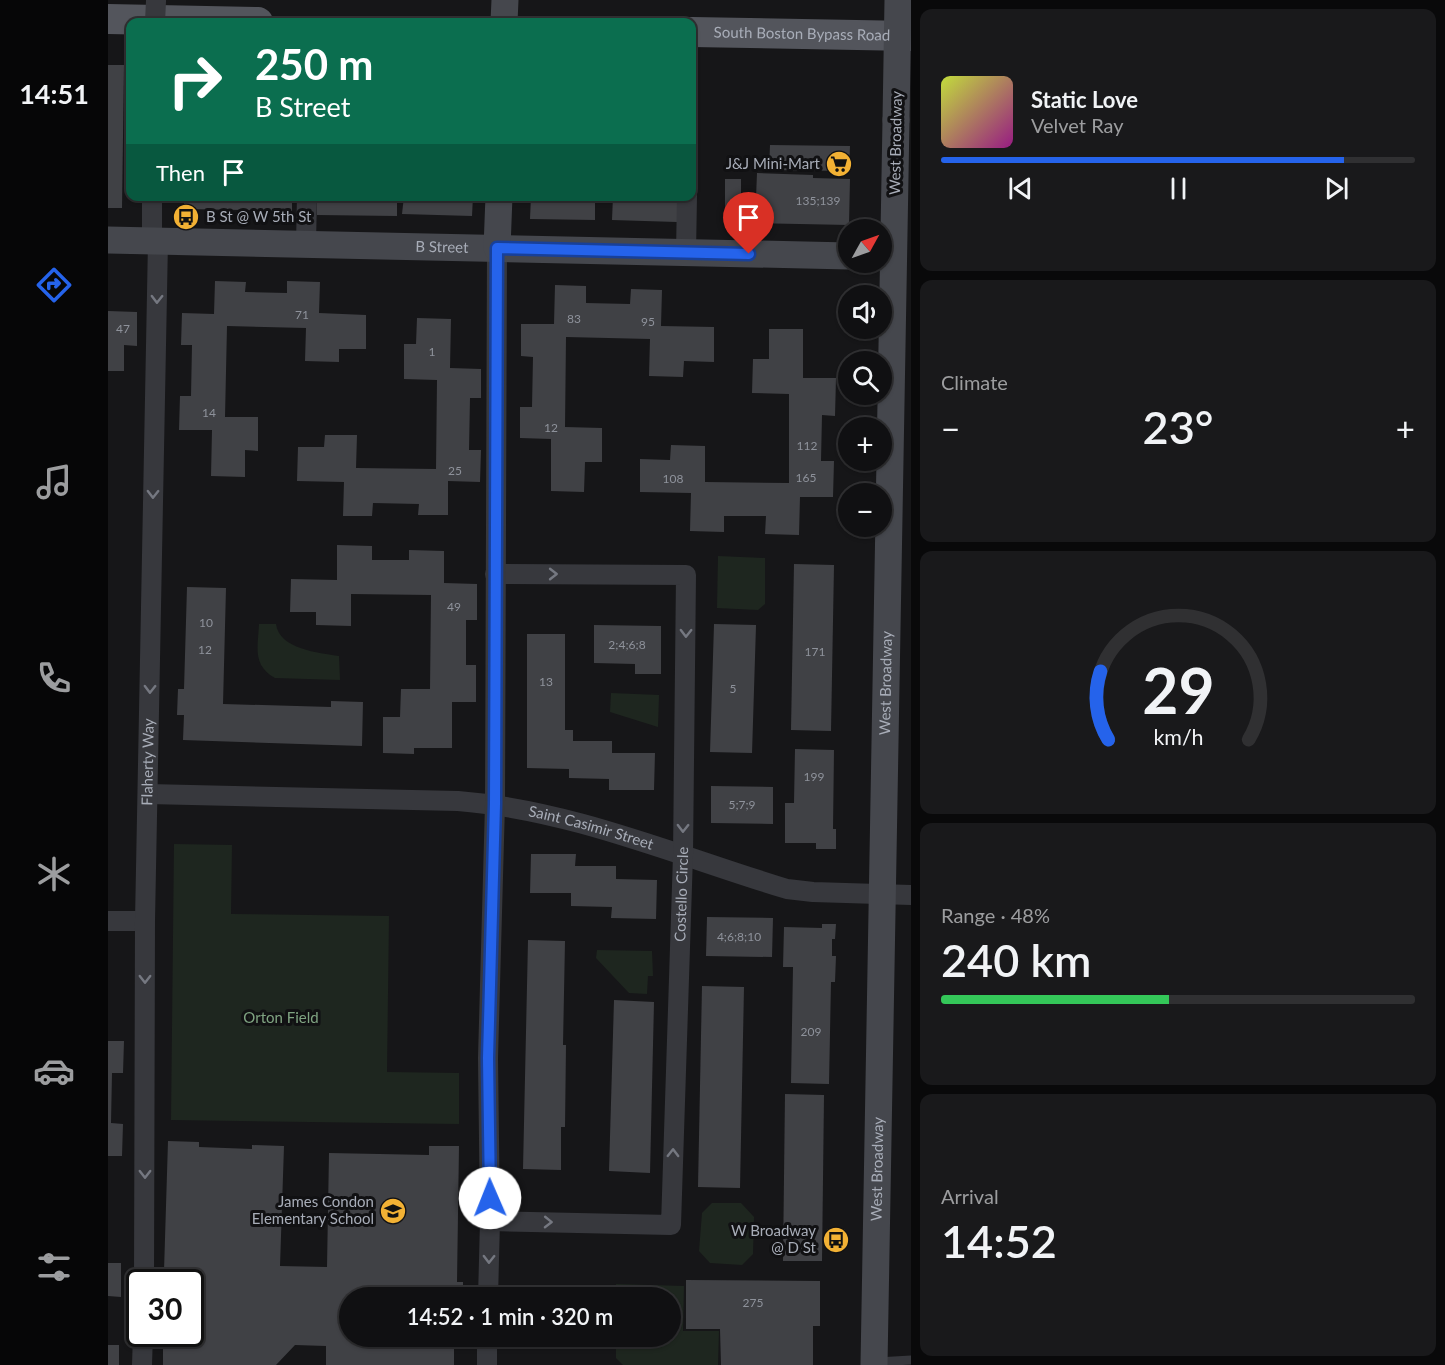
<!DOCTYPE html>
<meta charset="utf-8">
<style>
:root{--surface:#101012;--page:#19191b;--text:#f1f3f6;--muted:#9c9d9f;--line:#303032;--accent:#2563eb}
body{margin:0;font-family:Lato,sans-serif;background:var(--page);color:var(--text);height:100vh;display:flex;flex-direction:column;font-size:22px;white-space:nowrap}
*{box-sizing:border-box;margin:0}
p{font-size:20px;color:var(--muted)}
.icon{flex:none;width:33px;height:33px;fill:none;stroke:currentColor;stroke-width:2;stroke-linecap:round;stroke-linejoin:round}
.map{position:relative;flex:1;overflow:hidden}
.panel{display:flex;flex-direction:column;gap:9px;padding:9px;background:#09090a;width:534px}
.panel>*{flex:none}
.guide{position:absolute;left:18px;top:18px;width:570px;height:183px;border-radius:12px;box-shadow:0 2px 4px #0004,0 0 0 2px var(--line);background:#0b6e4f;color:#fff;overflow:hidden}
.needle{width:39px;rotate:50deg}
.buttons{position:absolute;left:730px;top:219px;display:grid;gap:12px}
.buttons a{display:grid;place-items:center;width:54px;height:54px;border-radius:50%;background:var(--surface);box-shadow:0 2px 4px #0004,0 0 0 2px var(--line);font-size:30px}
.speed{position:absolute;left:18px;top:1269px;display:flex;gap:12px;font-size:30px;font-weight:700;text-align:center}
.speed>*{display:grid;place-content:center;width:78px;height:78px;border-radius:50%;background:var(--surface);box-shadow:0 2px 4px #0004,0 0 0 2px var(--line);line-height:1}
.speed .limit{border:3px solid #111;border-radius:9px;background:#fff;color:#111}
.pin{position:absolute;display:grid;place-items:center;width:51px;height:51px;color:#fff;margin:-62px -26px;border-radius:50% 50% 50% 0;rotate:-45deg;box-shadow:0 0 6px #0007}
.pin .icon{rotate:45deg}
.me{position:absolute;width:66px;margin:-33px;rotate:359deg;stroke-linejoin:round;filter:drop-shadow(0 0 4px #0008)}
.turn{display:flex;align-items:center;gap:21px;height:126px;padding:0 30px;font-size:27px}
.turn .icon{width:78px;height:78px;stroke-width:2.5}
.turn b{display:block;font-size:42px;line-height:51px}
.then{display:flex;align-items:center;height:57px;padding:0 30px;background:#0003;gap:12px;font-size:22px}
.big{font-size:45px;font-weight:600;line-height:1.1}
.panel .tile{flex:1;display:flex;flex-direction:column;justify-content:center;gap:9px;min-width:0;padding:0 21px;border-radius:12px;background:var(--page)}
.panel .dial{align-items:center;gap:0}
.dial svg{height:156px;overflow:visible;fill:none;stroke:var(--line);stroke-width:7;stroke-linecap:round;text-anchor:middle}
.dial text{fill:var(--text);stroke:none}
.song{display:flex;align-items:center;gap:18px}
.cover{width:72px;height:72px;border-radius:9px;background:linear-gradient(135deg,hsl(70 70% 55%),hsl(310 70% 35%))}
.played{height:6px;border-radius:3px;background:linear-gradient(90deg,var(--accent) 85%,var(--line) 85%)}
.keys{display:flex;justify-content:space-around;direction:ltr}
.heat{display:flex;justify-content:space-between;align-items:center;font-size:33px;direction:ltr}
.charge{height:9px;border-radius:4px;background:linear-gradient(90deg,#34c759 48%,var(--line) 0)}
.trip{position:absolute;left:231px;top:1287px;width:342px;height:60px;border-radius:30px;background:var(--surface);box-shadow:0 2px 4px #0004,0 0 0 2px var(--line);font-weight:600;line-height:60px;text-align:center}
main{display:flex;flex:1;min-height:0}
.tab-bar{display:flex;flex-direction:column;width:108px;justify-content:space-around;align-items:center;background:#060607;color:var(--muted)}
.tab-bar .icon{width:42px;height:42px}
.tab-bar .active{color:var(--accent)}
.tab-bar b{font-size:27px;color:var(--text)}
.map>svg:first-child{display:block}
</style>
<main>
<nav class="tab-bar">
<b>14:51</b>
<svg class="icon active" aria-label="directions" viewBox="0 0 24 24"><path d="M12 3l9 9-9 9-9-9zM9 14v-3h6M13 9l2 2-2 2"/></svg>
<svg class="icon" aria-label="music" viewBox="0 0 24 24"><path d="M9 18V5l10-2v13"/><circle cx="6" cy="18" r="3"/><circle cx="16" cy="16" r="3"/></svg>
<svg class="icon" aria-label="phone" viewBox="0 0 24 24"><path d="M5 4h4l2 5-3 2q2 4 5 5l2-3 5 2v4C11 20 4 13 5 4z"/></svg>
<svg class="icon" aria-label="climate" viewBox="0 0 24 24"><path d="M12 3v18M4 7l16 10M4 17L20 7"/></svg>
<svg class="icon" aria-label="car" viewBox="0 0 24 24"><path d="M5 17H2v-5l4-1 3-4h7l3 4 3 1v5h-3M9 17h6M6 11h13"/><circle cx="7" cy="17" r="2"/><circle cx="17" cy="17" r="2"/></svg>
<svg class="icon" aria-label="filters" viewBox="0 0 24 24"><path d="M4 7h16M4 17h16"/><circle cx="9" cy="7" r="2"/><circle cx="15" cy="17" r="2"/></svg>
</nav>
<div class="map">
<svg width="803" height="1365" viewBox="0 0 803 1365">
<rect width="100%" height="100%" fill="#161618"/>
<!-- green -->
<g fill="#1e261f">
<polygon points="610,556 657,558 657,604 650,610 609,608"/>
<path d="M151 624H168C171 649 211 653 231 656L232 680 167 678C144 665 150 647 151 624Z"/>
<polygon points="503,693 551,695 550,727 502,712"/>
<polygon points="66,844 124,845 123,914 281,916 279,1072 351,1073 351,1124 63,1120"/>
<polygon points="489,950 544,951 545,976 540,976 539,994 521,993 488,958"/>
<polygon points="604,1203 633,1203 646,1217 645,1254 634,1265 602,1263 591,1251 594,1213"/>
<polygon points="508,1284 576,1286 575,1331 611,1331 610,1365 515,1365 508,1358 508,1337 562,1336 562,1298 508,1297"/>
</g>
<!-- building -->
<g fill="#404145">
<polygon points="0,65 16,65 14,208 0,208"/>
<polygon points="662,145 742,146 741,171 661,170"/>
<polygon points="649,173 705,175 705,178 742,179 741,225 647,223"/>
<polygon points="617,179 633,179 633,201 642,202 642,223 617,223"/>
<polygon points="76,196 184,196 184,211 76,209"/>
<polygon points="209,196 289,196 289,216 209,215"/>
<polygon points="296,196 365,196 364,216 294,214"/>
<polygon points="423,196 487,196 487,220 422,219"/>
<polygon points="505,196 570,196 569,222 504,220"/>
<polygon points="107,281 138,282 137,292 179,293 179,281 212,282 211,313 258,315 258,349 231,349 231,362 197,361 198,328 119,326 117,417 150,417 150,451 137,450 137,477 103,476 104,430 71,430 72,396 83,396 84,345 73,345 74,313 106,314"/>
<polygon points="447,285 478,286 478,303 522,304 523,289 554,290 553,326 606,327 606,362 576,361 575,377 541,376 542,339 458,337 457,427 494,428 494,462 477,462 476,492 443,491 443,439 412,438 412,407 424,407 425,357 413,356 413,324 446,324"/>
<polygon points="0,311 29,312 29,346 16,345 16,371 0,371"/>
<polygon points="309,318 343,319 342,368 373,369 373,398 362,398 361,450 373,450 372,482 340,481 340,515 310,515 311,504 265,503 264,516 235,516 236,482 189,481 190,447 216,447 217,435 249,435 248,468 328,469 329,380 296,379 296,344 308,344"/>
<polygon points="661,329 695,329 695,378 728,378 727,416 714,415 713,461 726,461 725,497 692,497 691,535 657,534 658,516 616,516 616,532 582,531 583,493 532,492 532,459 562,460 563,445 597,446 597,482 681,483 681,394 644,393 645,359 661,359"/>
<polygon points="229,545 264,546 264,560 301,560 301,550 336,551 336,583 369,584 369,620 358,620 358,665 368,665 368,702 344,702 344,748 306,748 306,754 275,753 275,717 292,717 293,689 322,689 323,595 243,594 243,626 208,625 208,612 182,612 183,579 229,580"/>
<polygon points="686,564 726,565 723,731 683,730"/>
<polygon points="79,587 118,588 115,704 223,707 223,701 255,702 254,746 75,740 76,715 69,715 70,689 76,689"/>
<polygon points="606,624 648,625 644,753 602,752"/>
<polygon points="486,625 553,626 553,674 527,674 527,664 486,663"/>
<polygon points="419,634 457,634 457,730 465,730 465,741 504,741 504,753 547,753 546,790 501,790 501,779 461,778 461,769 419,768"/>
<polygon points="687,749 726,750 725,829 728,829 728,849 708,849 708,843 677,843 677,803 686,803"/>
<polygon points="603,786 665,787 665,824 603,823"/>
<polygon points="423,854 468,854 467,866 508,866 508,879 549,880 548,919 503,918 504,907 463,906 463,893 422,893"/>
<polygon points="599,917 665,918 664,957 598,956"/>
<polygon points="714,924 728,924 727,939 724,939 724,956 728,956 727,982 723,982 721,1084 683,1083 685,967 675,967 676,927 714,928"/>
<polygon points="420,940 457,941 455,1045 458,1045 457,1127 453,1127 453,1170 415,1169"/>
<polygon points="594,986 636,987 632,1188 590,1187"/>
<polygon points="506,1000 546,1002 542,1173 501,1171"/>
<polygon points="0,1041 16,1041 15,1073 4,1073 3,1123 15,1124 14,1156 0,1156"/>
<polygon points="677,1094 716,1095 714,1261 675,1261"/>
<polygon points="60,1141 91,1142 91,1147 144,1149 144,1145 176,1146 172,1266 219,1267 221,1153 321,1155 321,1146 351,1146 349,1282 355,1282 355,1297 242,1298 242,1336 346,1336 346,1365 218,1365 218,1346 187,1345 168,1365 55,1365 55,1334 82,1334 82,1298 84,1298 85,1272 56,1271"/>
<polygon points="0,1263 13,1263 13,1297 0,1296"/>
<polygon points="578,1280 712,1281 712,1326 705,1326 705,1365 613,1365 612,1329 578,1329"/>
<rect x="0" y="1345" width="11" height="20"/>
</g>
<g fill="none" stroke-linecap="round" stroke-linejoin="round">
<!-- lane -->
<polyline stroke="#37383d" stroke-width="9" points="769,1362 803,1360"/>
<!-- street -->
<g stroke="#37383d" stroke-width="20">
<polyline points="44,241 44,196"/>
<polyline points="198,244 199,196"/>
<polyline points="578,253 579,196"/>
<path id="s1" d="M40 794 350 801C464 810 570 856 679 889L705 892 803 895"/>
<polyline points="0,921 37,921"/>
<path id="s2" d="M382 1221 563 1225 575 855 578 575 387 574"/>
<path id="s3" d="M36 1282 37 921 50 241"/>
<polyline points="380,1298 382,1221 380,1058 387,804 389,248"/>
<polyline points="34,1365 35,1334"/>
<polyline points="379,1365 379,1336"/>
</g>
<!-- secondary -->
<g stroke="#45474d" stroke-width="27">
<polyline points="396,22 397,0"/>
<path id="s4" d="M0 240 741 256"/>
<polyline points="389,248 391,196"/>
<path id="s5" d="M766 1365 788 120"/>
</g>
<!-- primary -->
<g stroke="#53555c" stroke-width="30">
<polyline points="0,19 150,22"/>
<path id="s6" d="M584 32 803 36"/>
</g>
<!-- street-bridge -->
<polyline stroke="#37383d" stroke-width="20" points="47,22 48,1"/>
<!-- secondary-bridge -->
<polyline stroke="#45474d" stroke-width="27" points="788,120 790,0"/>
</g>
<!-- one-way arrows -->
<defs><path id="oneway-chevron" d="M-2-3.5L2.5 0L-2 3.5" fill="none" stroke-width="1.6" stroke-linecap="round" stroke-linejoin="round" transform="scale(1.5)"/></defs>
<g stroke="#757881">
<use href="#oneway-chevron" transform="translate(49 299) rotate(91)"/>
<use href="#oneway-chevron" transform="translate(45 494) rotate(91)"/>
<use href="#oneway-chevron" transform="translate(445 574)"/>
<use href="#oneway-chevron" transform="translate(578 633) rotate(91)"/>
<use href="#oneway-chevron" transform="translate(42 689) rotate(91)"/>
<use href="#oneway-chevron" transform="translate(575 828) rotate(91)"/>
<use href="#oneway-chevron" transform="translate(37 979) rotate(90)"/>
<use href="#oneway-chevron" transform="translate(565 1153) rotate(-89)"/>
<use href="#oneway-chevron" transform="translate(37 1174) rotate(90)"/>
<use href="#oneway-chevron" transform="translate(440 1222) rotate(1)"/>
<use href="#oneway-chevron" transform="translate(381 1259) rotate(91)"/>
</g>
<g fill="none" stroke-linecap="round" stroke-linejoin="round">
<!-- route casing -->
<g stroke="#184099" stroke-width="15">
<polyline id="route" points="382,1198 380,1058 387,804 389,248 641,254"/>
</g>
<!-- route -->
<use href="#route" stroke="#2563eb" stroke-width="10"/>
</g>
<!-- icons -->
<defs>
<g id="supermarket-disc" transform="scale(1.35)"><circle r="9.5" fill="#f2b134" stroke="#111113"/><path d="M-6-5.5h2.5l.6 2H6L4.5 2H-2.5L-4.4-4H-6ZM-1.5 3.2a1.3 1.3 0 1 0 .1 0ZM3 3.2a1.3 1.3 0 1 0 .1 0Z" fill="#111"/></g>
<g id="bus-disc" transform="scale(1.35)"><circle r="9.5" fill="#f2b134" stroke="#111113"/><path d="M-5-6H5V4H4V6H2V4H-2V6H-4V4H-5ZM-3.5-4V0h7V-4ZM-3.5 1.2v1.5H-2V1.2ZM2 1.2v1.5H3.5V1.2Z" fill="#111"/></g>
<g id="school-disc" transform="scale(1.35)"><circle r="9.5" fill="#f2b134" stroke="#111113"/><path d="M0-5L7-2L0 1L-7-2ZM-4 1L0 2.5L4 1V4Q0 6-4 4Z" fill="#111"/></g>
</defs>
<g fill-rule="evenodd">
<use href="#supermarket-disc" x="731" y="164"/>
<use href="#bus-disc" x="78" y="217"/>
<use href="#school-disc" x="285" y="1211"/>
<use href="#bus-disc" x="728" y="1240"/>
</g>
<g text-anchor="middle" stroke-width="6" stroke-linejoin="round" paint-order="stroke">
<!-- number labels -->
<g font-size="12" fill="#8e929b">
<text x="710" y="205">135;139</text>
<text x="194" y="319">71</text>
<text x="466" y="323">83</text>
<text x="540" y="326">95</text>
<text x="15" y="333">47</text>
<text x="324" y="356">1</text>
<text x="101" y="417">14</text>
<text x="443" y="432">12</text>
<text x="699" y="450">112</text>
<text x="347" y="475">25</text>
<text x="698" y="482">165</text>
<text x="565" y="483">108</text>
<text x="346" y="611">49</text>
<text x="98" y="627">10</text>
<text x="519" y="649">2;4;6;8</text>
<text x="97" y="654">12</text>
<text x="707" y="656">171</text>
<text x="438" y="686">13</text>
<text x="625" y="693">5</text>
<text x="706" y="781">199</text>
<text x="634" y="809">5;7;9</text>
<text x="631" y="941">4;6;8;10</text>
<text x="703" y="1036">209</text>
<text x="645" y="1307">275</text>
</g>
<!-- street labels -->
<g font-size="15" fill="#a8adb8" stroke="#111113">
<text dy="5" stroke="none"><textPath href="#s6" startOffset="110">South Boston Bypass Road</textPath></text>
<text transform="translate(788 143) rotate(-89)" y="5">West Broadway</text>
<text dy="5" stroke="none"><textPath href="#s4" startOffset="334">B Street</textPath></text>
<text dy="5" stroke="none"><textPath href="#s5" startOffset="682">West Broadway</textPath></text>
<text dy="5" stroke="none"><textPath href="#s3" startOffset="520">Flaherty Way</textPath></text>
<text dy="5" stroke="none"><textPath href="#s1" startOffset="446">Saint Casimir Street</textPath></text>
<text dy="5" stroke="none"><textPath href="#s2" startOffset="512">Costello Circle</textPath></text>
<text dy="5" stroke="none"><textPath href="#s5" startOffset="196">West Broadway</textPath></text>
</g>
<!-- poi labels -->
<g font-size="15" fill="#a8adb8" stroke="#111113" text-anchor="end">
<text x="712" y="169">J&amp;J Mini-Mart</text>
<text x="98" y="222" text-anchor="start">B St @ W 5th St</text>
<text x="266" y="1207">James Condon<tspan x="266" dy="17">Elementary School</tspan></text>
<text x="708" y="1236">W Broadway<tspan x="708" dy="17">@ D St</tspan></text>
</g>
<!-- park labels -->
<g font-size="15" fill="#7fa381" stroke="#111113">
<text x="173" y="1023">Orton Field</text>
</g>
</g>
</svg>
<div class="buttons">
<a><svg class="needle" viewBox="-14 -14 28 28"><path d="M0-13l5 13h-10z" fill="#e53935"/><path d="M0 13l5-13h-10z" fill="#9c9d9f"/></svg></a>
<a><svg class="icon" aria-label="sound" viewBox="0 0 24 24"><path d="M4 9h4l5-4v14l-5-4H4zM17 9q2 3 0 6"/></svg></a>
<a><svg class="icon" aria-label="search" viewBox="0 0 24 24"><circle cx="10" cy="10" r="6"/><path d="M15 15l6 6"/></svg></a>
<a>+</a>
<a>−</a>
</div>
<div class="speed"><div class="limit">30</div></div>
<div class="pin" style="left:641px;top:254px;background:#d93025"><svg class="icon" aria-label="arrive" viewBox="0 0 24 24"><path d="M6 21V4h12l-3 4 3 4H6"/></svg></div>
<svg class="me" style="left:382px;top:1198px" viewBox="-20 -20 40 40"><circle r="19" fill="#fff"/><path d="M0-13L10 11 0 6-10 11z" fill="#2563eb"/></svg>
<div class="trip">14:52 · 1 min · 320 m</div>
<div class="guide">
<div class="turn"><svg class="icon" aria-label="right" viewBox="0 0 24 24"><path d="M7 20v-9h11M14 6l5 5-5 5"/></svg><div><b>250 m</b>B Street</div></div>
<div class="then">Then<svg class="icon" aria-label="arrive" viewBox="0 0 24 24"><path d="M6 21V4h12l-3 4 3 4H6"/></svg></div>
</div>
</div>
<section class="panel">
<div class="tile">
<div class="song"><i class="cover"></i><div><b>Static Love</b><p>Velvet Ray</p></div></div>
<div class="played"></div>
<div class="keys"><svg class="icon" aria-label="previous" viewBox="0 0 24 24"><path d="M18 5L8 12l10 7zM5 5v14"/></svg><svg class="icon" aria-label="pause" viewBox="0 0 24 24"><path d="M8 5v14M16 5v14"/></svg><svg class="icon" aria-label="next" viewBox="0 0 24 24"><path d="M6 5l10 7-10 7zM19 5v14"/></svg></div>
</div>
<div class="tile"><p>Climate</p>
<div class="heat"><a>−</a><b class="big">23°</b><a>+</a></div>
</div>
<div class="tile dial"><svg viewBox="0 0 100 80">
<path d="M14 69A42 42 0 1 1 86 69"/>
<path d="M14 69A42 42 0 0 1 10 34" stroke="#2563eb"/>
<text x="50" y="56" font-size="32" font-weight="700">29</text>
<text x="50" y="72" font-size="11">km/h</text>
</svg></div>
<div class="tile"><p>Range · 48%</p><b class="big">240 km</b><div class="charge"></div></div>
<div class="tile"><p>Arrival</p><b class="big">14:52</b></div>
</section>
</main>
